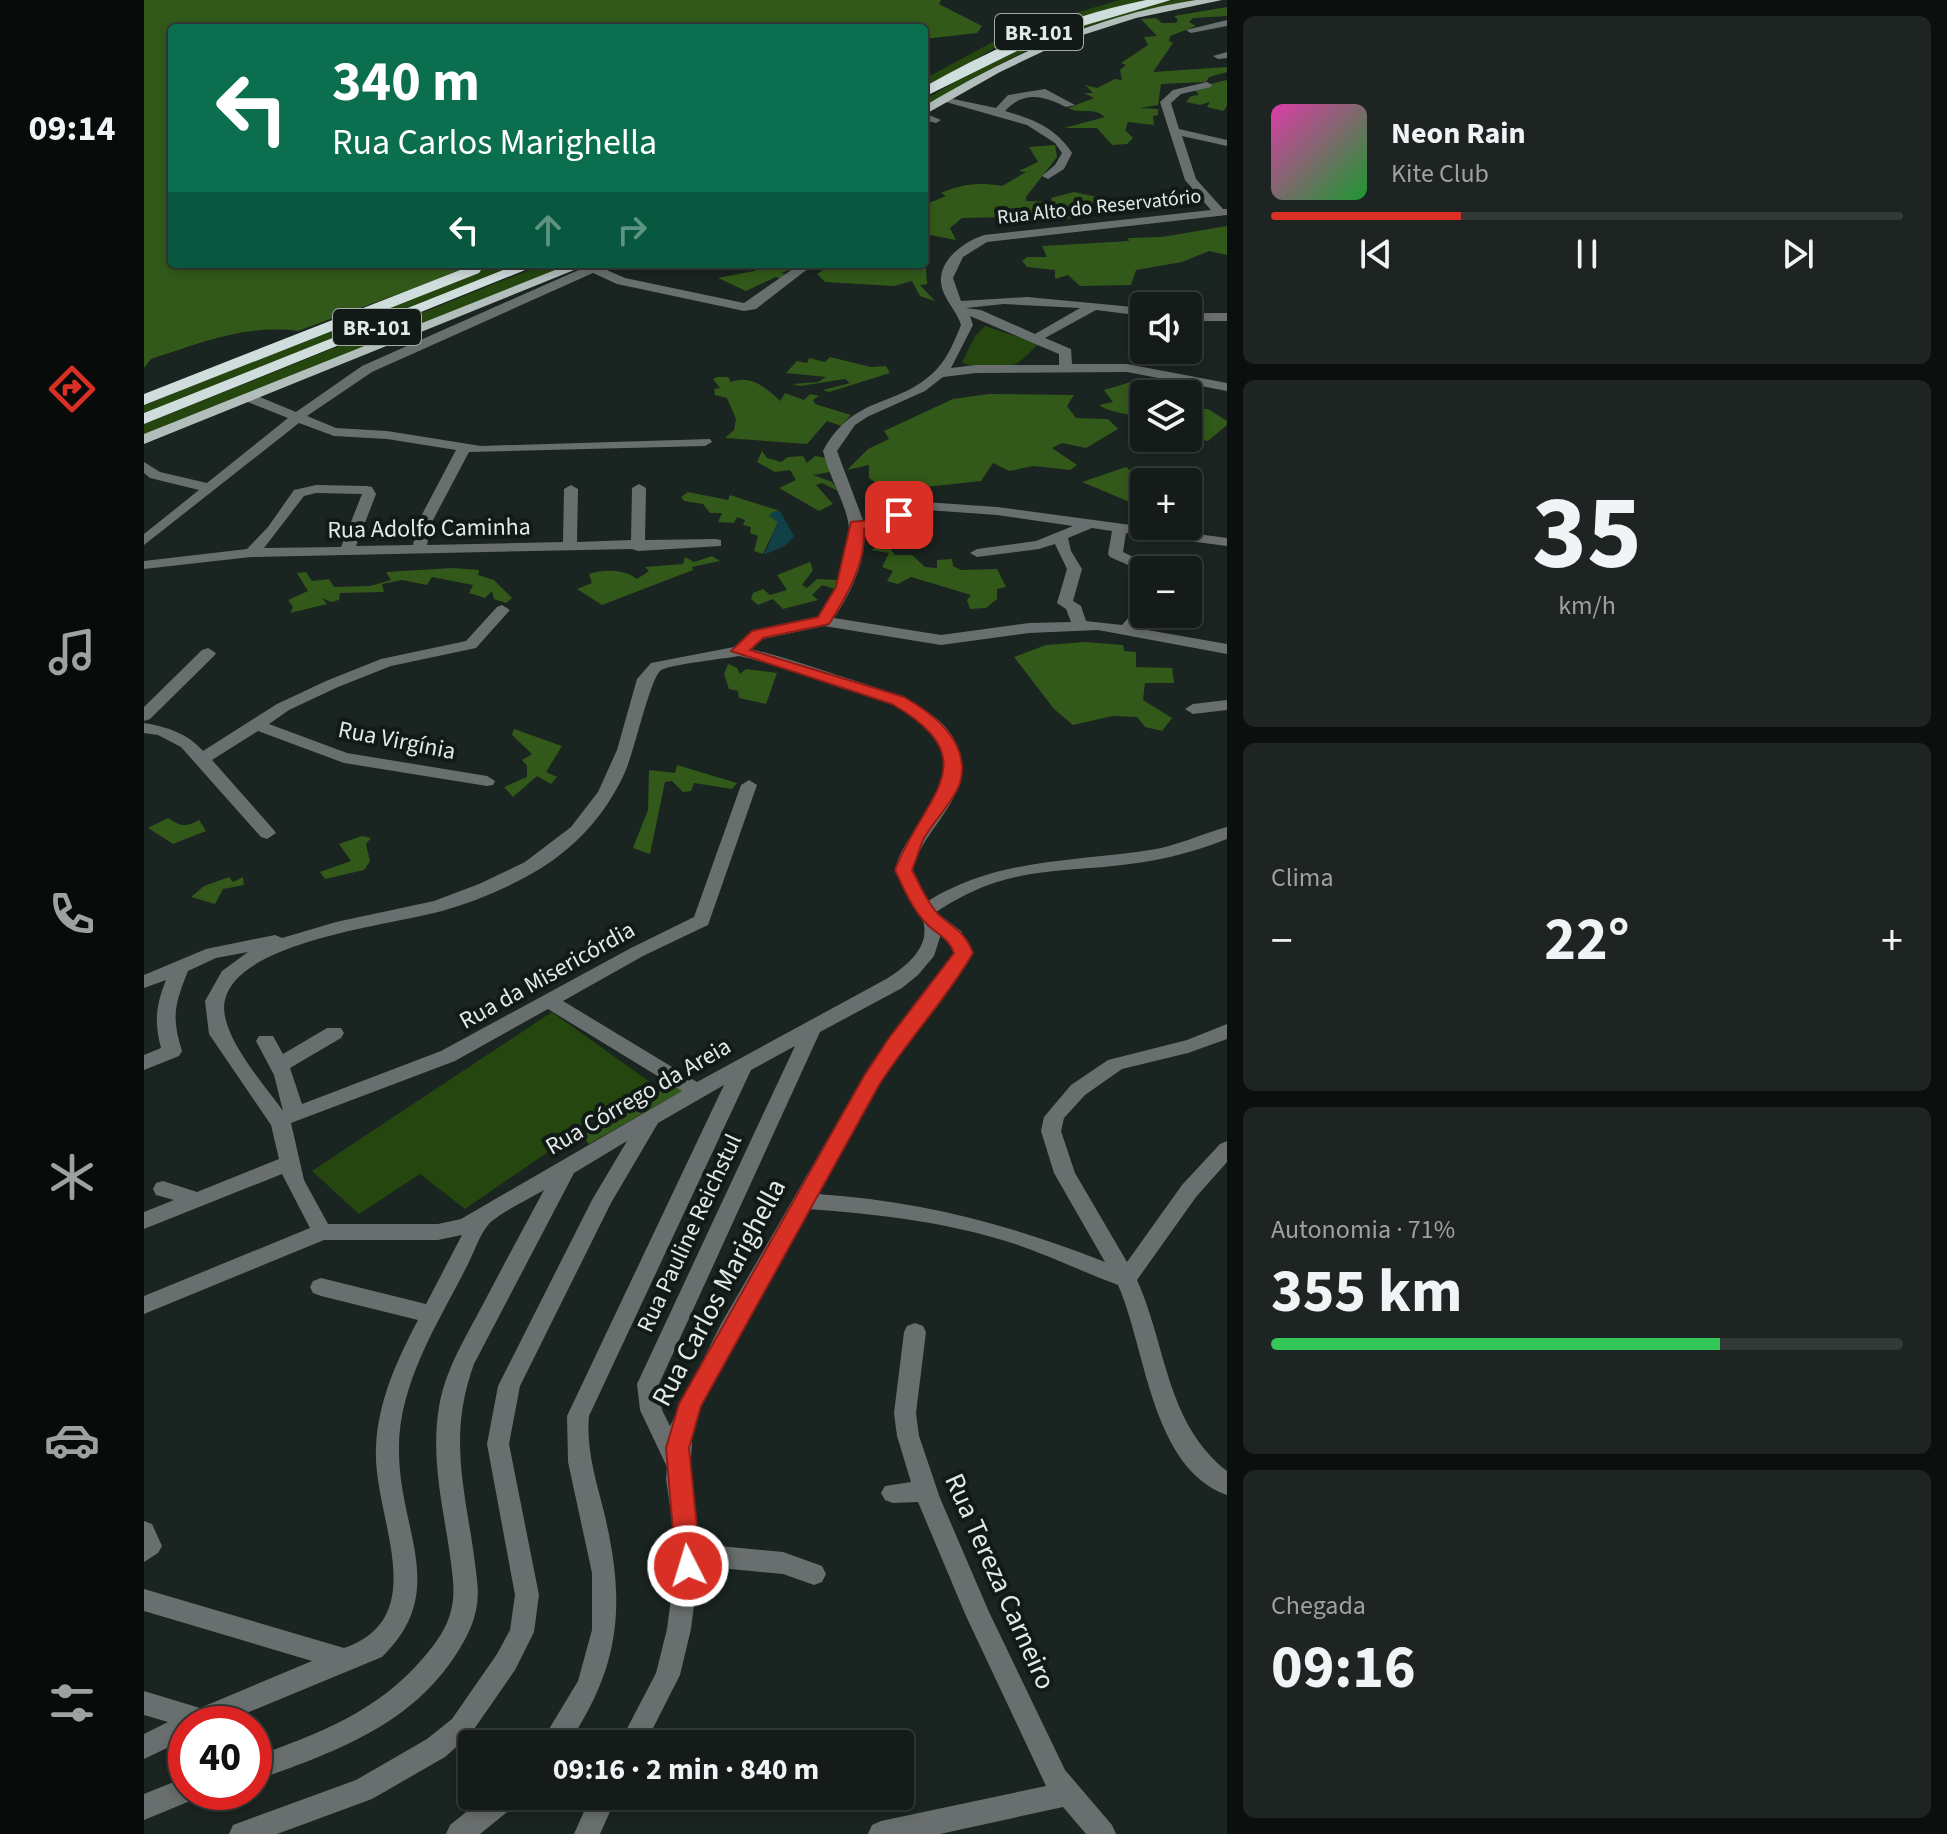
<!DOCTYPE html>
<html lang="pt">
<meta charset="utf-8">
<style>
:root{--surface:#141b18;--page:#1d2421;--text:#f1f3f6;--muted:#9da1a2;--line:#333937;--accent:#d93025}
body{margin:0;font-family:"Source Sans 3",sans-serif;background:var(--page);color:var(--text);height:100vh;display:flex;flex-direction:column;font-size:30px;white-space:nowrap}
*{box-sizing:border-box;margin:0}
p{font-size:26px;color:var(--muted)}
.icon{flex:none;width:44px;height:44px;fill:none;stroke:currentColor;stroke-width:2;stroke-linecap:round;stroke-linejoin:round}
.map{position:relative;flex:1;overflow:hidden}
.drawer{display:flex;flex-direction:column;gap:16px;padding:16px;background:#0b0f0d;width:720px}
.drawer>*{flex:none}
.banner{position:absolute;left:24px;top:24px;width:760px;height:244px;border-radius:8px;box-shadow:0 4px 12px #0003,0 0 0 2px var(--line);background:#0b6e4f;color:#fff;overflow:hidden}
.fabs{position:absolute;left:986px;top:292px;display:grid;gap:16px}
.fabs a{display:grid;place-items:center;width:72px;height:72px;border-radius:8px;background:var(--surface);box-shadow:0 4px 12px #0003,0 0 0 2px var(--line);font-size:40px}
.speed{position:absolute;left:24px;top:1706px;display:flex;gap:16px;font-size:40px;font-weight:700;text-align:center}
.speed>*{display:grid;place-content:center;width:104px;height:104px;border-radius:50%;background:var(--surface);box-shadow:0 4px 12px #0003,0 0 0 2px var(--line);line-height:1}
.speed .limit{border:12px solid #d22;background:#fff;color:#111}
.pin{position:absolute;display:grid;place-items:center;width:68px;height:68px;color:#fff;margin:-34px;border-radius:16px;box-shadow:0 4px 12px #0006}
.me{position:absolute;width:88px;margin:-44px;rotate:355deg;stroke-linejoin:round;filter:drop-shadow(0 0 6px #0008)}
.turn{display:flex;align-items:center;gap:28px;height:168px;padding:0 32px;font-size:36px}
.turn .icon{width:104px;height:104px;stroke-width:2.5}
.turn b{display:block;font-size:56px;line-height:68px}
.lanes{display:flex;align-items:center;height:76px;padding:0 32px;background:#0003;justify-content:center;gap:40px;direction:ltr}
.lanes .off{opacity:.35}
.big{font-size:60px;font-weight:700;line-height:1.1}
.drawer .widget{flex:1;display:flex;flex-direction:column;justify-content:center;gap:12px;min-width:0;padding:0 28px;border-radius:12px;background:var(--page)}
.drawer .dial{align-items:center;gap:0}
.dial b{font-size:104px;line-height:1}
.song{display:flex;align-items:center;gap:24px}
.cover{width:96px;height:96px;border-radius:12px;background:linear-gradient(135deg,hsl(320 70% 55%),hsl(130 70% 35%))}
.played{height:8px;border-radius:4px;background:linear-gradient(90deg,var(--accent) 30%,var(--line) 30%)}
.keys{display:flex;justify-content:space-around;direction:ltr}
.heat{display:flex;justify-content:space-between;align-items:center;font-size:44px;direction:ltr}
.charge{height:12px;border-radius:6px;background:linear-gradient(90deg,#34c759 71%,var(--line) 0)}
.trip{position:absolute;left:314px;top:1730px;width:456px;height:80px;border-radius:8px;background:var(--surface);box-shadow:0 4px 12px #0003,0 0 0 2px var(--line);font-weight:700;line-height:80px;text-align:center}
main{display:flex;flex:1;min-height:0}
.tab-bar{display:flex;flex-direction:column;width:144px;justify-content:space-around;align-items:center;background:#080b0a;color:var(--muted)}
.tab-bar .icon{width:56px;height:56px}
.tab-bar .on{color:var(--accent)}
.tab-bar b{font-size:36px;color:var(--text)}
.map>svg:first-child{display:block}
</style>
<main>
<nav class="tab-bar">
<b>09:14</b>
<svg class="icon on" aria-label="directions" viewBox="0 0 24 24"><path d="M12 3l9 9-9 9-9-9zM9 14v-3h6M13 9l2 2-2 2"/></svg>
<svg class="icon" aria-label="music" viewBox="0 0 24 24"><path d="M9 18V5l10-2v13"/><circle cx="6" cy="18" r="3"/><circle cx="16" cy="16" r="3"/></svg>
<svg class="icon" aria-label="phone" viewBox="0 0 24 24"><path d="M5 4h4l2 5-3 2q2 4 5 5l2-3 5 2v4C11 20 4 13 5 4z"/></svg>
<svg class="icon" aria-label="climate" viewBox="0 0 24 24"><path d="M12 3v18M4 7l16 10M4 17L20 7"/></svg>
<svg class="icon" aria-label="car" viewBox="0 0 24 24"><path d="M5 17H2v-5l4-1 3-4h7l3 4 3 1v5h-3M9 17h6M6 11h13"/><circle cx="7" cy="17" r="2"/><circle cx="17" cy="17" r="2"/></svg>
<svg class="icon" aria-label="filters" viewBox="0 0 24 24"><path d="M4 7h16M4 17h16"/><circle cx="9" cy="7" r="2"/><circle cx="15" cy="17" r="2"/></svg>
</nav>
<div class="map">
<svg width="1083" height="1834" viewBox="0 0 1083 1834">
<rect width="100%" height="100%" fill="#1a2420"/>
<!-- green -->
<g fill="#25460e">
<polygon points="976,0 1010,0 912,23 852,47 780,90 780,79 869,31"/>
<path d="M1031 0H1061C949 16 874 47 780 109V100L880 41 959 14Z"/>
<polygon points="353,264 380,264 0,416 0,405"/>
<polygon points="400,264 431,264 0,435 0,424"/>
<path d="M841 326 895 344C887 350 878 362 869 365 856 371 829 369 818 362L831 336Z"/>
<polygon points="408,1012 506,1082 321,1209 276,1174 215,1214 168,1171"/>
</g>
<!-- forest -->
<g fill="#325919">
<path d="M0 0H797L795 4 838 26 833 33 780 39V28H28V264H335L154 331C101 324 57 343 7 359L0 368Z"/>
<path d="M1083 7V16L1049 18 1045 22 1052 26 1026 36 1025 41 1029 43 1009 72 1083 67V72L1065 77 1062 82 1017 84 1014 105 996 108 1014 109V115L1009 116 1010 125 984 122 981 130 989 138 983 144 968 145 953 128H920L961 117C949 106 936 115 924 108L950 98 940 93H949L941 85 953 88 971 79 978 80 976 70 982 65 977 63 1004 45 1000 37 1013 36 997 19 1012 18 1018 23H1032L1034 20 1030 16Z"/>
<polygon points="1083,80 1083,106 1079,111 1063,107 1066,102 1056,105 1042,102 1047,96 1055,95 1049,88"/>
<path d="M911 145 913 157 882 197V201L908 202 907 198 930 192 968 200 961 213 952 210 939 217 880 223 865 217 818 218 806 228 812 240 786 235 781 256 783 284 776 285 791 301 776 296 768 281 750 286 681 282 673 274 688 264 697 268 704 264H780V205L802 196 797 193C818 184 835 182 858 186L882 172 875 171 894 162 885 147Z"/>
<polygon points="1083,226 1083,255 1065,251 1038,262 992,270 987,285 936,286 924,275 911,279 911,270 883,267 878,261 883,257 903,257 898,246 985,241 984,238 1018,237"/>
<polygon points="626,264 645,270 637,273 645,275 638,280 632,277 602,291 574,278 610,271"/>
<polygon points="686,357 727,367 742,366 746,373 685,392 679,390 706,383 701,379 656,386 648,384 674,382 682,377 642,373 653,361 663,363 665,358 681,362"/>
<path d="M573 377H584L587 382C607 374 624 389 636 401L641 393 660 400 666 394 675 396 669 400 671 404 707 415 697 426 683 421 663 444 581 438 590 430 592 419 583 398 571 395 570 389 576 388 569 379Z"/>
<path d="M987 382 995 386 1046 388V408L1064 409 1083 421V425L1064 441 1044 438V394H1000V418C986 414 966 413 955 405L969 402 960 390Z"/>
<polygon points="845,394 930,395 923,406 932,418 964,419 974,429 942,448 918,443 908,448 933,465 926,470 890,466 865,471 849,463 837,481 744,491 725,478 725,465 703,470 724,449 745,439 740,431 809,399"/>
<polygon points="618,451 623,458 637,462 644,457 659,456 663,463 671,456 682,458 686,472 669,475 688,482 694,491 678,483 672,485 689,504 675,511 635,488 652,480 646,470 631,472 613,462"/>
<polygon points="982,467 988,472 985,477 1005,479 1006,482 987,483 988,489 1000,491 1000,498 988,503 938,482"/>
<polygon points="544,492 584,500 586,495 636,511 628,512 634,522 619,554 610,551 614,536 606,533 607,527 599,525 601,520 593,517 590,523 574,522 578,513 566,513 559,504 540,501 537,497"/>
<polygon points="742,543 751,555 768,555 781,567 793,568 793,560 808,559 809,566 817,570 853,569 862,587 853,589 853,599 842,608 826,609 823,600 827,595 767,577 754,584 743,581 749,571 738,567 745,553 727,550"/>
<path d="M568 556 576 561 548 567 549 570 458 605 433 589 448 583 445 574C459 569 481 569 493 579L505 571 501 567 539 564 541 557 550 562Z"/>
<polygon points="666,562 669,570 658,585 663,588 673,579 693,580 691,589 678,585 668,595 674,600 639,609 629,599 614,605 607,599 609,593 619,589 626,595 643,590 633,575"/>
<polygon points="308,568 335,570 334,575 350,580 368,598 362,603 350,599 348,591 341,598 325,593 329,585 288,577 283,585 258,580 238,584 240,592 196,593 195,600 187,602 178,598 183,604 146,613 149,607 144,600 164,591 153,573 162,572 168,581 185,579 190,587 226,586 247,580 242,572"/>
<polygon points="941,642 979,645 980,651 992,652 992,667 1028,668 1030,683 1001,683 999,700 1028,718 1018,731 1001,727 993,717 969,716 929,725 910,709 870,657 902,645"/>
<polygon points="584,664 593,668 596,674 602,669 633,673 622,704 595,698 594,691 585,689 580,674"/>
<polygon points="370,729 418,746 402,772 413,777 407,784 393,776 369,797 360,787 383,777 383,766 378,760 388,754 368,735"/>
<polygon points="533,765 593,783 588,789 550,783 547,791 539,792 528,781 521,782 506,854 489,848 504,810 505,770 531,773"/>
<path d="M24 818C36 826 42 828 55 820L62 831 29 844 4 828Z"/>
<polygon points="218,836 227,838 222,844 226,861 220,870 181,879 176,872 207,861 195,844"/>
<polygon points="85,877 89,882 99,877 100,885 79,889 71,904 47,897 60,886"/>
<polygon points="519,1076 540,1090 445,1144 438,1136 512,1086"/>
</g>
<!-- water -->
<polygon fill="#114148" points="636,511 650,536 642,545 620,555 634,522 625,516 628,512"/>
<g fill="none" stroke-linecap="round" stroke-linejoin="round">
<!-- minor -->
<g fill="#696f6e" fill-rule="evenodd">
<polygon points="1083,20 1083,26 1047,33 1042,30"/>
<polygon points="1083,52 1083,58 1074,59 1069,56"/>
<path d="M1063 82 1068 85 1067 87 1037 94 1027 103 1035 129 1083 140V146L1038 136 1052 179 1079 209H1083V215L843 242 819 257 809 278 817 301 883 297 1000 308V316L952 310 901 338 927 349 928 364H983L1083 383V391L983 372 832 373 799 377 781 391 723 417 711 425 693 451 719 520 735 519 766 501 853 507 1083 538V546L982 533 979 552 1015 570 1000 572 966 557 964 554 968 531 948 528 924 538 927 551 938 569 929 601 937 606 942 621 978 625 995 606 1000 604V614H1004L992 628 1083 644V654L954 630 885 633 797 645 680 626 619 639 607 649C635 656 662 665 690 674 738 690 827 710 816 777 811 812 776 835 769 870L784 901C853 858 928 862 1006 850 1033 846 1057 834 1083 827V839C1046 854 1009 862 969 866 931 870 890 870 853 882 831 889 812 899 792 912L817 931 828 953 734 1086 673 1194C777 1201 864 1224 961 1262L910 1173 897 1131 900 1117 927 1085 964 1060 1043 1040 1083 1024V1039L1044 1053 978 1069 941 1095 920 1118 917 1131 931 1173 983 1262 1038 1185 1076 1144 1083 1141V1162L1052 1197 993 1280C1023 1347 1022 1423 1083 1471V1495C1007 1468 1002 1348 974 1285 939 1272 906 1256 871 1244 804 1222 734 1214 664 1209L593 1335 549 1423 546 1479 555 1544 639 1552 678 1566 682 1574 678 1582 670 1585 639 1574 555 1566 547 1629 536 1675 501 1744H475L512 1673 523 1629 533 1554 522 1479 523 1467 496 1410 493 1384 651 1046 607 1070 445 1416C442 1450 452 1480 460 1512 482 1604 477 1665 424 1744H396L434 1681 448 1630V1573L424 1462 423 1416 580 1085 514 1123 467 1203 376 1386 365 1444 395 1595 390 1632 371 1670 326 1735 301 1757 228 1799 133 1834H85L89 1825 212 1780 283 1739 308 1719 353 1654 366 1630 371 1595 343 1444 354 1386 448 1200 483 1141 430 1173 330 1364C301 1443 325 1501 333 1580 337 1611 326 1634 309 1659 262 1728 185 1754 110 1781V1757C174 1734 235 1711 280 1657 300 1634 312 1613 309 1581 304 1523 285 1467 295 1407 301 1371 320 1340 337 1308 358 1268 379 1229 400 1190 383 1200 363 1209 348 1221 337 1230 331 1251 324 1264 295 1322 254 1383 255 1451 255 1531 306 1591 238 1657L76 1724H42V1739L0 1759V1734L24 1722 0 1715V1691L56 1708 168 1661 0 1611V1589L200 1648C291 1616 228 1516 232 1447 234 1401 253 1360 274 1320L177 1296 169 1293 166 1287 169 1281 177 1278 282 1304 318 1235 294 1240H180L0 1314V1296L166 1228 138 1174 0 1229V1212L30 1200 12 1195 9 1189 12 1183 19 1181 53 1192 135 1159 127 1125 65 1034 61 1001 78 971 104 952 72 958 44 971C31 1004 27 1016 38 1051L35 1056 0 1070V1055L17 1048C10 1022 12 1005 22 980L0 988V975L62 949 131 935 138 938 192 922 290 901 335 884 381 862 427 827 454 792 473 750 493 679 507 663 590 647 609 632 675 618C696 587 714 547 701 510 694 490 684 472 679 451 711 392 755 409 793 369 804 357 811 340 817 325 813 312 804 304 799 291 789 264 817 243 840 235L1067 210 1041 180 1016 102 1029 90ZM860 304 936 308 891 334 837 310 822 308ZM826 316 915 354V365H832L807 368 829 325ZM769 509 853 515 929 526 892 541 833 549 826 553 833 557 895 549 911 544 923 569 913 603 922 609 927 622 885 623 797 635 690 618C707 593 723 560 720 529L744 526ZM595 656C625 663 654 673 684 682 728 696 811 716 800 778 794 812 759 834 751 870 757 886 776 909 779 921 787 947 762 966 744 978L553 1082 419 1001 499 956 564 925 613 785 605 780 597 785 550 917 487 948 297 1051 158 1104 146 1068 197 1038 200 1033 197 1028H183L139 1054 129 1036H115L112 1041 130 1075 139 1111C121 1085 73 1033 81 1000 94 941 248 925 298 911 336 900 376 883 408 861 440 838 465 808 481 772 490 753 506 678 517 670 529 664 579 659 595 656ZM797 934 807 943 810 952 720 1076 577 1324 526 1426 518 1410 515 1384 676 1032 758 988 774 975 790 956ZM404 1009 538 1091 317 1219 294 1224H184L160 1180 147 1123 311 1061Z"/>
<path d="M901 89 931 105 922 107C900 96 880 90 861 111 889 119 912 128 928 153L920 169 904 179 898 176 911 165 918 153 911 143 883 125 795 100 800 97 852 108 864 95Z"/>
<polygon points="780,113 797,120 792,123 780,120"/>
<path d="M433 264H449L481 278 600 303 656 264H670L612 309 600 311 473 284 449 273 228 372 163 416 192 428 243 431 337 446 566 439 568 442 561 446 325 452 288 522 283 545 419 542 420 489 427 485 434 489 433 542 487 540 488 488 495 484 502 488 501 540 572 539 577 540V546L494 551 488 549 107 557 0 569V561L103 549 124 527 150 490 172 485 223 486 228 487 232 494 212 546 269 545 274 522 312 450 243 439 190 436 155 423 0 545V534L55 490 6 478 0 473V462L16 472 63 483 144 418 101 401V395H111L152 412 218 366 439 268ZM172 493 218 494 197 547 120 548 160 496Z"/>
<rect x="1044" y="313" width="39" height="8"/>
<path d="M358 605 366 610 332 648 247 666 194 687 145 710 125 724 203 753 343 776 351 781 349 785 343 786 200 763 114 731 68 760 129 829 132 833 123 839 117 837 37 747 14 735 0 733V723C23 727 43 733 59 751L133 704 182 681 237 659 322 641 353 607Z"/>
<polygon points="64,648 72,653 70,656 6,719 0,721 0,707 58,650"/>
<polygon points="1083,700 1083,710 1049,714 1041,709 1049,704"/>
<polygon points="771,1323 779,1326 782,1332 772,1413 775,1436 796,1498 845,1612 921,1770 968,1825 972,1834 942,1834 919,1807 796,1834 724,1834 728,1825 737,1821 902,1786 822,1616 774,1502 749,1503 741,1500 737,1493 741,1486 767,1482 753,1436 750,1413 760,1332 763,1326"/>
<polygon points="0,1521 8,1524 18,1546 14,1553 0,1562"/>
<polygon points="42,1777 42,1792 54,1792 51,1799 0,1820 0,1794"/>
<polygon points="342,1796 376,1796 372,1805 336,1834 302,1834 306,1825"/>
<polygon points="447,1796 473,1796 456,1834 430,1834"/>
</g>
<!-- major -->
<g fill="#b2bebc" fill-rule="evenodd">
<path d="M1052 0H1078L992 18 923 40 856 72 780 115V106C867 55 952 15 1052 0Z"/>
<polygon points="426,264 445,264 0,444 0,434"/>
</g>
<!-- highway -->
<g fill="#cfdddc" fill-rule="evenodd">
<path d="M1002 0H1027L901 37 780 97V87C850 47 922 16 1002 0Z"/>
<polygon points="374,264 396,264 0,424 0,413"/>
<polygon points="329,265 337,270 335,273 0,405 0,394"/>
</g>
</g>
<!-- wall -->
<polygon fill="#a1a9a3" points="423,1796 440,1796 433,1807 424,1799"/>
<!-- shaded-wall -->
<polygon fill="#838a85" points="437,1796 440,1796 433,1807 433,1803"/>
<!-- building -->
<polygon fill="#bbc5be" stroke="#838a85" stroke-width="2" points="425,1796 437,1796 433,1803"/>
<!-- route -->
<path fill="#d93025" stroke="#8d1f18" stroke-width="2" d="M755 511 760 512V518L744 526 720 529C722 563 703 596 685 624L619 638 606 650 760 697C790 714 827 743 816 783 809 803 789 821 779 840 775 850 772 860 768 870 776 885 783 903 795 915 811 929 821 932 829 953 802 1000 764 1039 735 1085L557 1406 545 1448 557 1566 553 1573 544 1576 536 1573 532 1566 522 1448 535 1404 720 1076 745 1038 810 953C804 936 791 934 780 921 767 906 759 887 751 870 778 797 847 761 748 704L587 651 608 631 674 617 692 587 707 522 736 519Z"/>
<g text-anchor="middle" stroke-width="8" stroke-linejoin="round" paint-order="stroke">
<!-- far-street labels -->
<g font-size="20" fill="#e3e9e7" stroke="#111a17">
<text transform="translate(955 206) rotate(-6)" y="7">Rua Alto do Reservatório</text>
</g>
<!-- shield labels -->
<g fill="#111a17" stroke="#a4aba9" stroke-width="2">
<rect x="851" y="14" width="88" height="36" rx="6"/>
<rect x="189" y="309" width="88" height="36" rx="6"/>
</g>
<g font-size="22" font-weight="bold" fill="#e3e9e7">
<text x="895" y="40">BR-101</text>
<text x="233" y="335">BR-101</text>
</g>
<!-- street labels -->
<g font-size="24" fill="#e3e9e7" stroke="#111a17">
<text transform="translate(285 528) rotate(-1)" y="8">Rua Adolfo Caminha</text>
<text transform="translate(253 740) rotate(11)" y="8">Rua Virgínia</text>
<text transform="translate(403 975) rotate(-29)" y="8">Rua da Misericórdia</text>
<text transform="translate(494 1096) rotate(-30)" y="8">Rua Córrego da Areia</text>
<text transform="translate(545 1233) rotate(-65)" y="8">Rua Pauline Reichstul</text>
</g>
<!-- near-street labels -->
<g font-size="28" fill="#e3e9e7" stroke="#111a17">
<text transform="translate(574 1292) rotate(-62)" y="10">Rua Carlos Marighella</text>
<text transform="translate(857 1581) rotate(66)" y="10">Rua Tereza Carneiro</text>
</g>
</g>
</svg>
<div class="fabs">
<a><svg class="icon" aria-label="sound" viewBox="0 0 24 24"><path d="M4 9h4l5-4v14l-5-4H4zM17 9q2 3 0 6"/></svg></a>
<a><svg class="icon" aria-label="layers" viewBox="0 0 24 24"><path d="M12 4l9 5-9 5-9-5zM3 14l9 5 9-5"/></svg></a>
<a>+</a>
<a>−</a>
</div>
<div class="speed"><div class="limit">40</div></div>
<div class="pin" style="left:755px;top:515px;background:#d93025"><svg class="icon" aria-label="arrive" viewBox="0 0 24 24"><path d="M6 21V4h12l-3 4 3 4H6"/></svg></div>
<svg class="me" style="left:544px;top:1566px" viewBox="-20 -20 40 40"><circle r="17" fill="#d93025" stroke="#fff" stroke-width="3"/><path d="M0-11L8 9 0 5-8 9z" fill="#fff"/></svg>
<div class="trip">09:16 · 2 min · 840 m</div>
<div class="banner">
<div class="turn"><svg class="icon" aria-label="left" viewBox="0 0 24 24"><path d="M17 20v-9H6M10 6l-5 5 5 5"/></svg><div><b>340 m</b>Rua Carlos Marighella</div></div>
<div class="lanes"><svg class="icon" aria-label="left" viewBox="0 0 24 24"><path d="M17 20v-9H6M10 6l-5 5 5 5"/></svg><svg class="icon off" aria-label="ahead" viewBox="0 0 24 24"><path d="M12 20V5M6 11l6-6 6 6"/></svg><svg class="icon off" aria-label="right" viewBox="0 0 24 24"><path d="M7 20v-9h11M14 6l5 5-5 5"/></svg></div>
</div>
</div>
<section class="drawer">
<div class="widget">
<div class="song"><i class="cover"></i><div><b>Neon Rain</b><p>Kite Club</p></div></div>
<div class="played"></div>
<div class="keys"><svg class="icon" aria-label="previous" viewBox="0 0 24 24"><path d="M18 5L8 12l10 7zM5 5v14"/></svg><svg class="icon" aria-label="pause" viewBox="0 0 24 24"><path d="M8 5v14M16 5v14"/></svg><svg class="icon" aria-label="next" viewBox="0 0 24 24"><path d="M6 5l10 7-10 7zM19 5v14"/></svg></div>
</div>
<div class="widget dial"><b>35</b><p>km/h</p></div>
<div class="widget"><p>Clima</p>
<div class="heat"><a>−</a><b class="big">22°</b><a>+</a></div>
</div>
<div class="widget"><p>Autonomia · 71%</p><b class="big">355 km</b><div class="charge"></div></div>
<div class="widget"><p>Chegada</p><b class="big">09:16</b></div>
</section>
</main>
